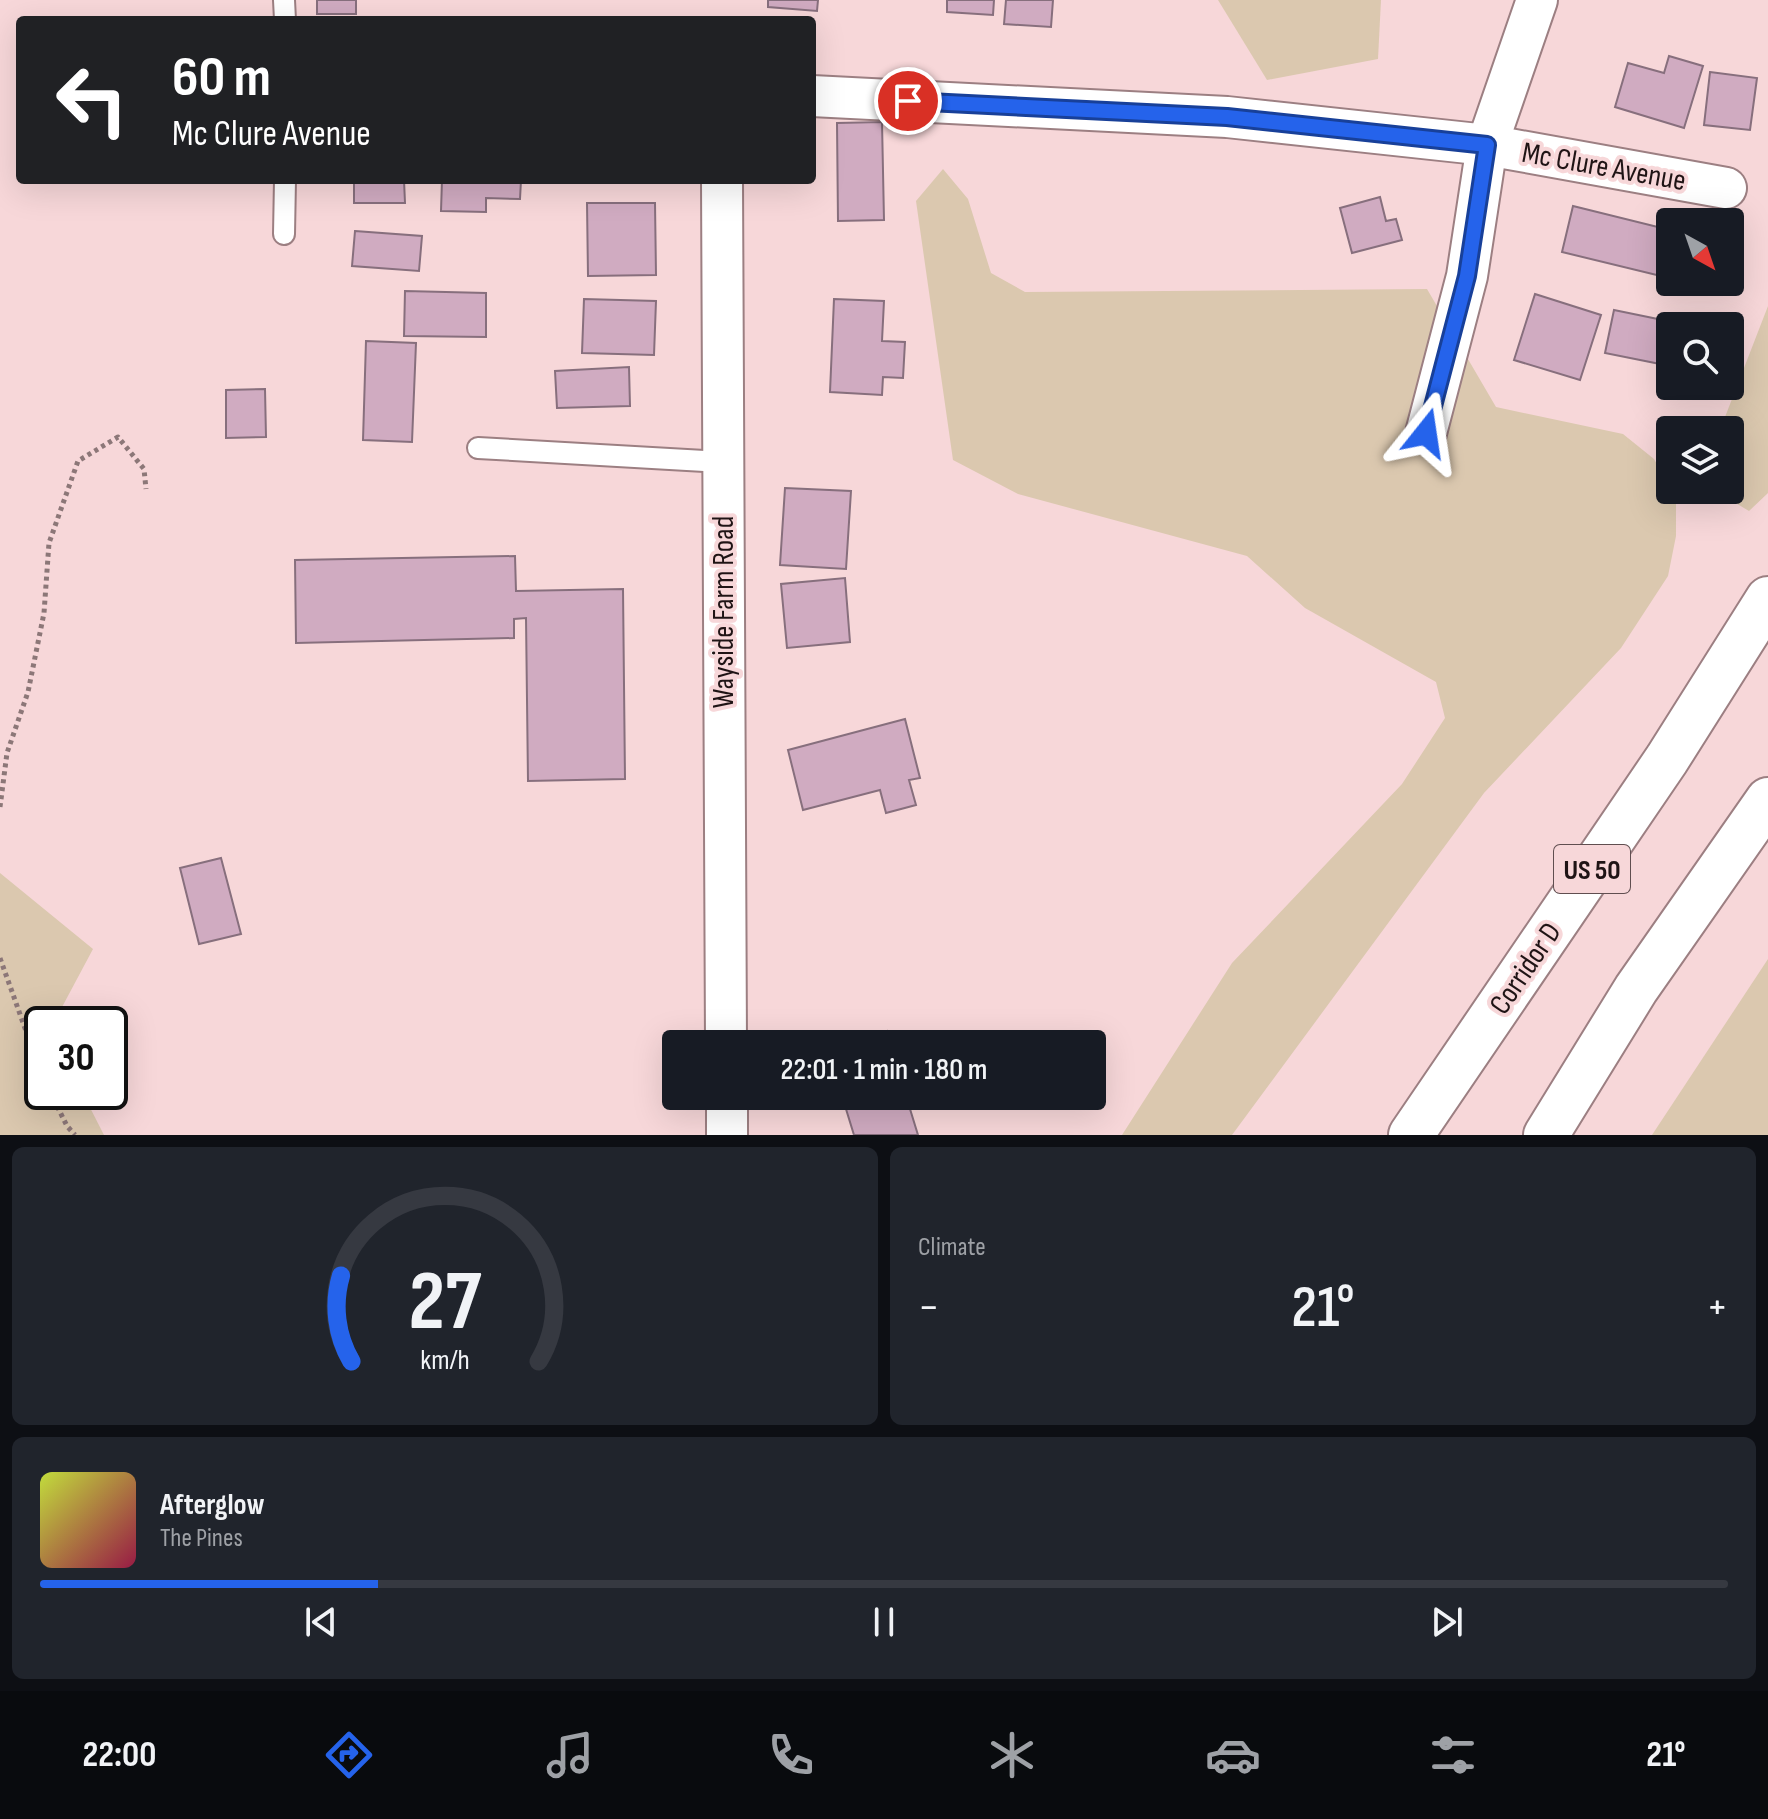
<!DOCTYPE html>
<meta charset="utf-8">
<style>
:root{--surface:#171b24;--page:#20242c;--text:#f1f3f6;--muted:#9ea1a6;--line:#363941;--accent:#2563eb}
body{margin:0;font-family:"Sofia Sans Condensed",sans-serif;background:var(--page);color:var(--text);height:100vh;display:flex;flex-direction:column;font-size:30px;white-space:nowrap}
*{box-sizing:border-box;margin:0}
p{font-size:26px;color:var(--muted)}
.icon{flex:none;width:44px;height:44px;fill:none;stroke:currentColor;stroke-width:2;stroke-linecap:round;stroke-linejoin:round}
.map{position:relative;height:1135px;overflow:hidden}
.details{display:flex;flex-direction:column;gap:12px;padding:12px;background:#0d0f14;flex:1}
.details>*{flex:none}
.top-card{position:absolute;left:16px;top:16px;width:800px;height:168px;border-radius:8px;box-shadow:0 8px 32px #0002;background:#202124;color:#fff;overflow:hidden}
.needle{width:52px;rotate:140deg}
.controls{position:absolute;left:1656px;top:208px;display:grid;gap:16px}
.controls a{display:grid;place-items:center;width:88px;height:88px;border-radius:8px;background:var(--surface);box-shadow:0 8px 32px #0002;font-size:40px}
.speed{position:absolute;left:24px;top:1006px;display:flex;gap:16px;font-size:40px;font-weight:700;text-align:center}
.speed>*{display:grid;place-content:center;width:104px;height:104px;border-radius:50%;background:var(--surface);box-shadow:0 8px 32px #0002;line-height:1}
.speed .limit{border:4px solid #111;border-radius:12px;background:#fff;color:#111}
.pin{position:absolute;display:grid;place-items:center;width:68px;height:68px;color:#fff;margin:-34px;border:4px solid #fff;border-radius:50%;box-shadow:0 2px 8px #0007}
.me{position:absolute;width:88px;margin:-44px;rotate:15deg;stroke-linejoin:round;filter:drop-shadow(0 0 6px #0008)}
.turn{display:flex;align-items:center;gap:28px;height:168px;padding:0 24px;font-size:36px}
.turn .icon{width:104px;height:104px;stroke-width:2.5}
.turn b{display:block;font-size:56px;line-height:68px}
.big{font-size:60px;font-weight:600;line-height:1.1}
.details .card{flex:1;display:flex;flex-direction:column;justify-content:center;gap:12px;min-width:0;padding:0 28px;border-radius:12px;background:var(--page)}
.details .dial{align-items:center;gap:0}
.dial svg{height:208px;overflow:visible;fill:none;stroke:var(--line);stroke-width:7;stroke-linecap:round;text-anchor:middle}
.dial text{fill:var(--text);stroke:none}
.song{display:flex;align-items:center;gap:24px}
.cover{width:96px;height:96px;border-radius:12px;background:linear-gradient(135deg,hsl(70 70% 55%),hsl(340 70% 35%))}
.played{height:8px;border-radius:4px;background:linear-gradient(90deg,var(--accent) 20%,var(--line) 20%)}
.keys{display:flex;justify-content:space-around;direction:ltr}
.heat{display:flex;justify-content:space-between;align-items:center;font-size:44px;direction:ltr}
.details .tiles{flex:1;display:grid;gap:12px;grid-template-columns:1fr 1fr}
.card:last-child{grid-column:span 2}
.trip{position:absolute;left:662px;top:1030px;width:444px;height:80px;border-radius:8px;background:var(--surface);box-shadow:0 8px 32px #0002;font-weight:600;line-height:80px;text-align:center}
.menu{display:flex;height:128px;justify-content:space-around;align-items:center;background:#090b0e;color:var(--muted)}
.menu .icon{width:56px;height:56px}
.menu .on{color:var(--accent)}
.menu b{font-size:36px;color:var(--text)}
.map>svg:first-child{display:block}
</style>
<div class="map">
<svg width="1768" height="1135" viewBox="0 0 1768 1135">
<rect width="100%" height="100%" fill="#f7d7d9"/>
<!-- green -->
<g fill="#dbc8af">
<polygon points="1218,0 1381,0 1378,59 1267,80"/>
<polygon points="943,169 968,199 991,273 1025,292 1427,289 1496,407 1623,434 1654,459 1676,497 1676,536 1668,576 1621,648 1484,793 1232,1135 1122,1135 1232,963 1402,784 1445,718 1436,682 1305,608 1247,556 1018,494 953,460 916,201"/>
<polygon points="1768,306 1768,493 1749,511 1714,490 1730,490 1730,430 1720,430"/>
<polygon points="0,873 93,949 53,1024 42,1024 42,1092 82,1092 104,1135 0,1135"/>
<polygon points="1768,959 1768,1135 1652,1135"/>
</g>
<!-- building -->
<g fill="#d0abc1" stroke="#876f7d" stroke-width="2">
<rect x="317" y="0" width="39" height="14"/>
<polygon points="768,0 818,0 817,11 768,7"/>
<polygon points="947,0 994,0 993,15 947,12"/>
<polygon points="1006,0 1053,0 1051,27 1004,24"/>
<polygon points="1669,56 1703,66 1684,128 1615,107 1628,63 1664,73"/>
<polygon points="1710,72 1757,78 1750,130 1704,125"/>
<polygon points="882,122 884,220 838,221 837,123"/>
<polygon points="354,180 404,180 405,203 354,203"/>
<polygon points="442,180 521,180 520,199 486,198 486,212 441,211"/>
<polygon points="1380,197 1386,221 1396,219 1402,240 1352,253 1340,208"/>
<polygon points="587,203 655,203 656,275 588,276"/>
<polygon points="1573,206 1670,230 1669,278 1562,252"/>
<polygon points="355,231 422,236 419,271 352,266"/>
<polygon points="405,291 486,293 486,337 404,336"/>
<polygon points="1535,294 1601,315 1580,380 1514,360"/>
<polygon points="584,299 656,301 654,355 582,353"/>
<polygon points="834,299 884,301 882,341 905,342 903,378 883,377 882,395 830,392"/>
<polygon points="1614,310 1687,325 1670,326 1670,366 1605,353"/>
<polygon points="366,341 416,343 412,442 363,440"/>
<polygon points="629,367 630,406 557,408 555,371"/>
<polygon points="265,389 266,437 226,438 226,390"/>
<polygon points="785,488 851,491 846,569 780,565"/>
<polygon points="515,556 516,591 623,589 625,779 528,781 526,618 514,619 514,638 296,643 295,560"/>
<polygon points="845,578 850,642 787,648 781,584"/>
<polygon points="905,719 920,778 909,780 916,805 886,813 880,790 803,810 788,750"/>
<polygon points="221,858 241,934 199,944 180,868"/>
<polygon points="887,1031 890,1044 851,1044 850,1041"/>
<polygon points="842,1096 887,1096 889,1101 906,1096 918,1135 854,1135"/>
</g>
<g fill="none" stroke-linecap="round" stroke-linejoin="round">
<!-- service casing -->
<g stroke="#9c7f82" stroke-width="24">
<g id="service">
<polyline points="284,0 285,20"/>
<polyline points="284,234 285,180"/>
<polyline points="478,448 722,462"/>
</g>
</g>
<!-- minor casing -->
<g stroke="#9c7f82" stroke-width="44">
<g id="minor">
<polyline points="812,96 1227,117 1487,145 1726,188"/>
<polyline points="722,180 726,1044"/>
<polyline points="1426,433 1467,276 1487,145 1537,0"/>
<polyline points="727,1096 727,1135"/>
</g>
</g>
<!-- motorway casing -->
<g stroke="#9c7f82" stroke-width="48">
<g id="motorway">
<polyline points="1411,1135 1667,759 1768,599"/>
<polyline points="1546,1135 1636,989 1768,800"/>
</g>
</g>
<!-- path -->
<g stroke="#8c7778" stroke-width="5" stroke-dasharray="4 4" stroke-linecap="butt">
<polyline points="0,807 7,753 28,692 44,613 49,543 78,461 118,437 144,469 146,489"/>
<polyline points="0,958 42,1076"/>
<polyline points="50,1092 67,1126 75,1135"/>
</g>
<!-- service -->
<use href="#service" stroke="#fff" stroke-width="20"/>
<!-- minor -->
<use href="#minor" stroke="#fff" stroke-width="40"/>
<!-- motorway -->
<use href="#motorway" stroke="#fff" stroke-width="44"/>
</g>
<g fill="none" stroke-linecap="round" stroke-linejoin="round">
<!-- route casing -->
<g stroke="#184099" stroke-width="20">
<polyline id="route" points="908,101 1227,117 1487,145 1467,276 1426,433"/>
</g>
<!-- route -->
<use href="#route" stroke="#2563eb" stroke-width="14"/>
</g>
<g text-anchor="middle" stroke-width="8" stroke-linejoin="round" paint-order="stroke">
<!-- shield labels -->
<rect fill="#f7d7d9" stroke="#604e50" stroke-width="2" x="1554" y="845" width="76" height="48" rx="6"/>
<g font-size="28" font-weight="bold" fill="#1f1415">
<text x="1592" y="879">US 50</text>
</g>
<!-- street labels -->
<g font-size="30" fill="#1f1415" stroke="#f7d7d9">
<text transform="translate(1604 166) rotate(10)" y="10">Mc Clure Avenue</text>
<text transform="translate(723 612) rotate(-90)" y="10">Wayside Farm Road</text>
<text transform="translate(1525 968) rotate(-56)" y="10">Corridor D</text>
</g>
</g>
</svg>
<div class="controls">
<a><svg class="needle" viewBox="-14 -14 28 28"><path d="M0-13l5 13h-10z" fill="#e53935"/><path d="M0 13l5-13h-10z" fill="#9ea1a6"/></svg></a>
<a><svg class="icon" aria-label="search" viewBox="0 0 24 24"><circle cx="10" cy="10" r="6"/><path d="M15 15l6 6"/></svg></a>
<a><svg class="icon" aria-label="layers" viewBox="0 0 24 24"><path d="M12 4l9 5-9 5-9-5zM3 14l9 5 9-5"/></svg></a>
</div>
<div class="speed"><div class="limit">30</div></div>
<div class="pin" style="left:908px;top:101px;background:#d93025"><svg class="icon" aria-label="arrive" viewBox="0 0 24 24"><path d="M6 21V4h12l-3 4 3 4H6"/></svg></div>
<svg class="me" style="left:1426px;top:433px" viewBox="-20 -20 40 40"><path d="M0-17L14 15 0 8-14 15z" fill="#2563eb" stroke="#fff" stroke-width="4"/></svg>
<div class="trip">22:01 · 1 min · 180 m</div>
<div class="top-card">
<div class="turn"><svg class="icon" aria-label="left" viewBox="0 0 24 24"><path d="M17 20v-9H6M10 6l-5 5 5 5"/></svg><div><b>60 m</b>Mc Clure Avenue</div></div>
</div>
</div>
<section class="details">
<div class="tiles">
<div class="card dial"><svg viewBox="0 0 100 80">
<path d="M14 69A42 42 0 1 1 86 69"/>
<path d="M14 69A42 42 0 0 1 10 36" stroke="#2563eb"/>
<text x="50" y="56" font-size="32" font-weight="700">27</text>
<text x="50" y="72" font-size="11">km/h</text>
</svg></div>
<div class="card"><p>Climate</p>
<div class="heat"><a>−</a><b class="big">21°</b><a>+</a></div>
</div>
<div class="card">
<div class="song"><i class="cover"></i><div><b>Afterglow</b><p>The Pines</p></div></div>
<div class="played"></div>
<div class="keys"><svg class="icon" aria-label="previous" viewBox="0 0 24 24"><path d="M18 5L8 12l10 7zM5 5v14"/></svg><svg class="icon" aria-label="pause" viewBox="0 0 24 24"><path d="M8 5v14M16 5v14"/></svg><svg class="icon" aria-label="next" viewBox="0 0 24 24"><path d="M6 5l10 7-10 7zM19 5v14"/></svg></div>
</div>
</div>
</section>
<nav class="menu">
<b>22:00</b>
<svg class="icon on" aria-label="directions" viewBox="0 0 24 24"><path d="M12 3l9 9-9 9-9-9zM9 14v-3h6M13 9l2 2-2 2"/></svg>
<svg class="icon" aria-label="music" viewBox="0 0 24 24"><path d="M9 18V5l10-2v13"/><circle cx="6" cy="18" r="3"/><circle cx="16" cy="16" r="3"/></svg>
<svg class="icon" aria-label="phone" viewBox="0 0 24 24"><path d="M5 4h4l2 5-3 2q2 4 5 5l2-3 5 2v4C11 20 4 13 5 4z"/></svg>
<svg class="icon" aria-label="climate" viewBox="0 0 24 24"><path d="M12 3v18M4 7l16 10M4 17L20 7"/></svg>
<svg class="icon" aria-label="car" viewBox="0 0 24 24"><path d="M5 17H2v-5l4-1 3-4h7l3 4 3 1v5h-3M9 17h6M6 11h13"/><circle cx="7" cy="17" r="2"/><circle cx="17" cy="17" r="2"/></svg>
<svg class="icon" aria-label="filters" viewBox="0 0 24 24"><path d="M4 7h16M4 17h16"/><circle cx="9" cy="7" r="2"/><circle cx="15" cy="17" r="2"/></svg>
<b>21°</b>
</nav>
